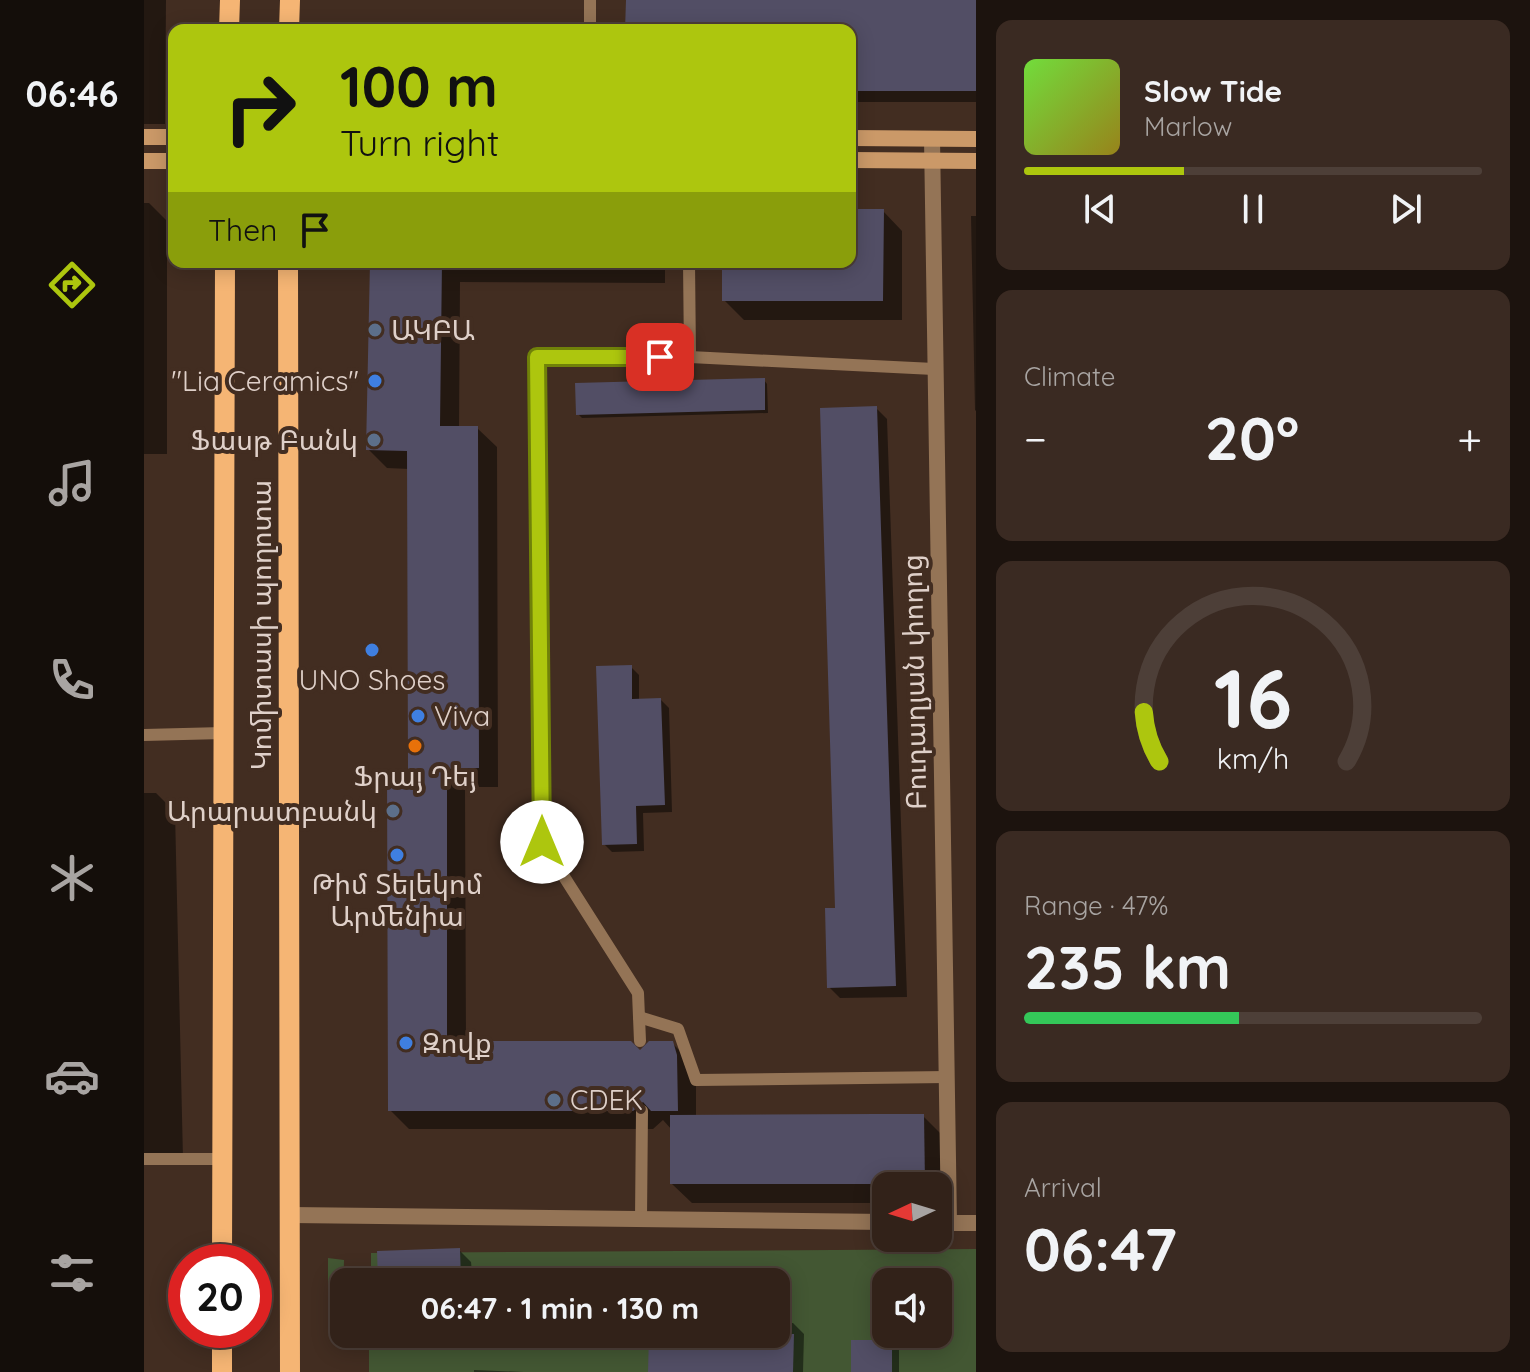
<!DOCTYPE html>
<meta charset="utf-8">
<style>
:root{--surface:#322219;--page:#3a2a22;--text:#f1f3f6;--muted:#a8a4a2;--line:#4d3f38;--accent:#adc60e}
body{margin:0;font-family:Quicksand,"Noto Sans Armenian",sans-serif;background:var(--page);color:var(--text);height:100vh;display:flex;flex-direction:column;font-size:30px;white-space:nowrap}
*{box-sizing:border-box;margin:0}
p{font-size:26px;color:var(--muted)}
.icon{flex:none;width:44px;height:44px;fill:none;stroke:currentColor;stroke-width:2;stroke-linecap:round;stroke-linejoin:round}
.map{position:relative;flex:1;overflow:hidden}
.panel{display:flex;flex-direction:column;gap:20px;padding:20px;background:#1c130e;width:554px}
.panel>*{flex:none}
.banner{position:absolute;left:24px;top:24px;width:688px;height:244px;border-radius:16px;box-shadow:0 4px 20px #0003,0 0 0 2px var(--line);background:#adc60e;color:#111;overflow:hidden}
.needle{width:52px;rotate:266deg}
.controls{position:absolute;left:728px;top:1172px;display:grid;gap:16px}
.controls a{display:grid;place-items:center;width:80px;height:80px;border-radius:16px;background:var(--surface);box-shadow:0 4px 20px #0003,0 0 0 2px var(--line);font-size:40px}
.speed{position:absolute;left:24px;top:1244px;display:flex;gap:16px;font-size:40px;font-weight:700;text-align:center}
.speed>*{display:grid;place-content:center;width:104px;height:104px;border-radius:50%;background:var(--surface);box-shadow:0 4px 20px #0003,0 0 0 2px var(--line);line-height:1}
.speed .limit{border:12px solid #d22;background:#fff;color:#111}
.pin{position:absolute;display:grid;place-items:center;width:68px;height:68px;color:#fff;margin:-34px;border-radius:16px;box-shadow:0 4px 12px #0006}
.me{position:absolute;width:88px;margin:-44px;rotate:0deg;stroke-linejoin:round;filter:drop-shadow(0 0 6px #0008)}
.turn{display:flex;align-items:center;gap:28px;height:168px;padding:0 40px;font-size:36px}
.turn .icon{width:104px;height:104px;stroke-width:2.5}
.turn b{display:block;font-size:56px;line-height:68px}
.then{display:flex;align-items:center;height:76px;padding:0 40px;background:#0003;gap:16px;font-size:30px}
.big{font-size:60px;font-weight:700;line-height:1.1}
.panel .tile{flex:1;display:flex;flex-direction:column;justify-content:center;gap:12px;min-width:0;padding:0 28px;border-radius:16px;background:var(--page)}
.panel .dial{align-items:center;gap:0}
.dial svg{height:208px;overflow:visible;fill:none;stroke:var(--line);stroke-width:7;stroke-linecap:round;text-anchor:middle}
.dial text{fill:var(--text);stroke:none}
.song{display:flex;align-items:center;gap:24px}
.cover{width:96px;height:96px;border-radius:12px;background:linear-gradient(135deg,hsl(100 70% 55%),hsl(50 70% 35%))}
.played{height:8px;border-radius:4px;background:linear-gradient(90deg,var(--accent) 35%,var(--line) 35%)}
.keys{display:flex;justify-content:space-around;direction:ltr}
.heat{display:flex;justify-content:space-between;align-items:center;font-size:44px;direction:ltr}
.charge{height:12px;border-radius:6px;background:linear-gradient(90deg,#34c759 47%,var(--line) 0)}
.trip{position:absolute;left:186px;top:1268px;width:460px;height:80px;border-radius:16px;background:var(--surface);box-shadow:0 4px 20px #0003,0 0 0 2px var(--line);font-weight:700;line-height:80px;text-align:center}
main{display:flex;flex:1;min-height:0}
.menu{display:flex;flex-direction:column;width:144px;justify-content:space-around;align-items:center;background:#140e0a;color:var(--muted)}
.menu .icon{width:56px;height:56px}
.menu .selected{color:var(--accent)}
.menu b{font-size:36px;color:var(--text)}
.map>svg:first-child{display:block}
</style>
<main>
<nav class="menu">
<b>06:46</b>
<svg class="icon selected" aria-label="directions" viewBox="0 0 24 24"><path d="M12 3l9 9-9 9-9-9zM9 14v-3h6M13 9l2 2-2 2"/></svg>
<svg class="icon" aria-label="music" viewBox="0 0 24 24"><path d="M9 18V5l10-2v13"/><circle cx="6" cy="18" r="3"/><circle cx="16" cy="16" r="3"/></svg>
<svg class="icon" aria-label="phone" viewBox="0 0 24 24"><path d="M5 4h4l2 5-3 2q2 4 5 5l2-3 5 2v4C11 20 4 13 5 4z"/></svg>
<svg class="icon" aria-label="climate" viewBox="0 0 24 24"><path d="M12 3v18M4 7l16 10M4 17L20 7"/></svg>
<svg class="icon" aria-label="car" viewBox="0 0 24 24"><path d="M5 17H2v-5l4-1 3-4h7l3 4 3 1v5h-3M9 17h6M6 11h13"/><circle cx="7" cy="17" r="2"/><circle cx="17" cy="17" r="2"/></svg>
<svg class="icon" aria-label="filters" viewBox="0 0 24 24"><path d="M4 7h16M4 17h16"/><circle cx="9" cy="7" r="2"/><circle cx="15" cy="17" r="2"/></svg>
</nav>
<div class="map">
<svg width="832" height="1372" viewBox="0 0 832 1372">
<rect width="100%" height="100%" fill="#422d21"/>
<!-- green -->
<g fill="#435733" fill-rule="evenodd">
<path d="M832 1249V1372H225V1334H632V1282H227V1253ZM742 1282H794V1334H742Z"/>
<polygon points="184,1258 200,1260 198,1332 184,1331"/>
</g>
<!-- shadow -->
<g fill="#0007">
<polygon points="0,0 22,0 21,124 0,124"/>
<polygon points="483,0 832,0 832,102 706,102 706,30 483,30"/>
<polygon points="0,203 5,203 23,221 23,454 0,454"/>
<polygon points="706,211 739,211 758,231 758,320 600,320 580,300 580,262 706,262"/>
<polygon points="827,216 832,216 832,411 831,410"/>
<polygon points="227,262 521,262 521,283 316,282 315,428 333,428 353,447 354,787 321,787 322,1043 496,1053 528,1043 547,1062 552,1075 552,1117 779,1116 799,1136 800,1203 794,1203 794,1186 742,1186 742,1203 548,1203 528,1184 528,1130 519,1120 509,1129 265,1129 246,1110 266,773 265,469 243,468 224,449"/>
<polygon points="620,380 623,384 624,413 438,418 434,414"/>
<polygon points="732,408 743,419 763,997 696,998 685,987"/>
<polygon points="487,667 495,675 495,701 517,700 525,708 528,812 499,813 500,851 468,852 460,844"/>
<polygon points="0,793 12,793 31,812 39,1159 0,1160"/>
<polygon points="315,1250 327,1262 329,1282 236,1282"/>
<polygon points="632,1323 649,1323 660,1334 659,1372 506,1372 507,1334 632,1334"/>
<polygon points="281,1334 325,1334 324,1342 312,1347"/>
<polygon points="747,1342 755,1350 755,1372 709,1372"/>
<polygon points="330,1370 380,1372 330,1372"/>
</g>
<!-- building -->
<g fill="#524e65">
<polygon points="482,0 832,0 832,91 706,91 706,30 481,30"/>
<polygon points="706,209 740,209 739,301 578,301 578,262 706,262"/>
<polygon points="226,262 298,262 296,426 334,426 335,768 303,769 303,1041 487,1041 496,1050 505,1041 529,1041 533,1055 534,1111 507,1111 499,1102 489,1111 244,1111 243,771 264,771 263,451 222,450"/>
<polygon points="621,378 621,410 432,415 431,383"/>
<polygon points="733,406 752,986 683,988 681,908 691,908 676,408"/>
<polygon points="488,665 488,699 517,698 521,805 492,806 493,844 458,845 452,666"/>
<polygon points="733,1114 780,1114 781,1184 526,1184 526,1115"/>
<polygon points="316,1248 317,1282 234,1282 233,1251"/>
<polygon points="505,1334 650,1334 649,1372 504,1372"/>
<rect x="707" y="1340" width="41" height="32"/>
</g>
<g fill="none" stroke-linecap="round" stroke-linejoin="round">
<!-- lane -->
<g stroke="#947456" stroke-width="12">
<polyline points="446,30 446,0"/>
<polyline points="546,357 790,369"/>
<polyline points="0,735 79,733"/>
<polyline points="495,1017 534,1029 552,1080 803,1077"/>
<polyline points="496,1041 494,993 398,842 393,357 546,357 545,262"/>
<polyline points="0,1159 78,1159"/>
<polyline points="497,1218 498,1111"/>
</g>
<!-- street -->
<g stroke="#947456" stroke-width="16">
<polyline points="788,139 805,1223"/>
<polyline points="147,1215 742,1222"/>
<polyline points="798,1223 832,1223"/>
</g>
<!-- secondary -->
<g stroke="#cb9968" stroke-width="16">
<polyline points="0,137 30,137"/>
<polyline points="706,138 832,139"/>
<polyline points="706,160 832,161"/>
<polyline points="0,161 30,161"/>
</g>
<!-- primary -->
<g stroke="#f5b574" stroke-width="20">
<polyline points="85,30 86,0"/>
<polyline points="145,30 146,0"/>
<polyline points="144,262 146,1372"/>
<polyline points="78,1262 81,262"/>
<polyline points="78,1372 78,1330"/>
</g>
</g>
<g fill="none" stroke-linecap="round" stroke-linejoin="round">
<!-- route casing -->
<g stroke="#708109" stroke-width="20">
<polyline id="route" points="398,842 393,357 516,357"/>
</g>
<!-- route -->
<use href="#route" stroke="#adc60e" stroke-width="14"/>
</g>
<!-- markers -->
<g fill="#5c6f8a" stroke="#422d21" stroke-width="3">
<circle cx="231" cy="330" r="8"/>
<circle cx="230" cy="440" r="8"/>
<circle cx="249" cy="811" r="8"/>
<circle cx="410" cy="1100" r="8"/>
</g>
<g fill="#3f7fe0" stroke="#422d21" stroke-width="3">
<circle cx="231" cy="381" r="8"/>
<circle cx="228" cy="650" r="8"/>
<circle cx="274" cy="716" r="8"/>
<circle cx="253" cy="855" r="8"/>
<circle cx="262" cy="1043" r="8"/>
</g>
<circle fill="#e8710a" stroke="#422d21" stroke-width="3" cx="271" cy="746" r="8"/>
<g text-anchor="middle" stroke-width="8" stroke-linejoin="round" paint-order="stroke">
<!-- poi labels -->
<g font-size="28" fill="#dfd0c9" stroke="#422d21" text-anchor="start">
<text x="247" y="340">ԱԿԲԱ</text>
<text x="215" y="391" text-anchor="end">"Lia Ceramics"</text>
<text x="214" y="450" text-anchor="end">Ֆասթ Բանկ</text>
<text x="228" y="690" text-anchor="middle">UNO Shoes</text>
<text x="290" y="726">Viva</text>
<text x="271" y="786" text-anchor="middle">Ֆրայ Դեյ</text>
<text x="233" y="821" text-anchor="end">Արարատբանկ</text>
<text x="253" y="894" text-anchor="middle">Թիմ Տելեկոմ<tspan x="253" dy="32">Արմենիա</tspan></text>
<text x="278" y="1053">Զովք</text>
<text x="426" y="1110">CDEK</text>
</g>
<!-- street labels -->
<g font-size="28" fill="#dfd0c9" stroke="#422d21">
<text transform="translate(117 625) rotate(-90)" y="10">Կոմիտասի պողոտա</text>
<text transform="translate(770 682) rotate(-91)" y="10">Բուդաղյան փողոց</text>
</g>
</g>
</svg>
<div class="controls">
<a><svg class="needle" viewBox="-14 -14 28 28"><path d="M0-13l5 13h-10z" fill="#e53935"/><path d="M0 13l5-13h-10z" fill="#a8a4a2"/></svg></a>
<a><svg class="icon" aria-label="sound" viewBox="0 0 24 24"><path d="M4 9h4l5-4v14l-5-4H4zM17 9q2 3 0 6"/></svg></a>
</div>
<div class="speed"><div class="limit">20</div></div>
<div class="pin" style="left:516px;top:357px;background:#d93025"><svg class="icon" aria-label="arrive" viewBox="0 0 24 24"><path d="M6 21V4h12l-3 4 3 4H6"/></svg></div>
<svg class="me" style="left:398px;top:842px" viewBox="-20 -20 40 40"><circle r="19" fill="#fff"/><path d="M0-13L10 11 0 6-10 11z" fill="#adc60e"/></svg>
<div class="trip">06:47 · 1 min · 130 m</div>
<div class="banner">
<div class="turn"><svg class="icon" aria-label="right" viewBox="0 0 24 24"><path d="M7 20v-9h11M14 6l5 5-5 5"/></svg><div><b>100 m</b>Turn right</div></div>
<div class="then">Then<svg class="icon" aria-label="arrive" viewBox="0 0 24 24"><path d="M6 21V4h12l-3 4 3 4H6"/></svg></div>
</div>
</div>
<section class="panel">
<div class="tile">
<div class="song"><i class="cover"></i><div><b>Slow Tide</b><p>Marlow</p></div></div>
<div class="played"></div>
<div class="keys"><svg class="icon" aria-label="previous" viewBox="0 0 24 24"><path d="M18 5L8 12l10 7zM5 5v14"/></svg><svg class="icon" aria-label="pause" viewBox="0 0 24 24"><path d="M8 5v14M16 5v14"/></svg><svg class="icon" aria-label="next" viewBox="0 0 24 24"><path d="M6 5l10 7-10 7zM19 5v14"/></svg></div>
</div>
<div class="tile"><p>Climate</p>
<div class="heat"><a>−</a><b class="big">20°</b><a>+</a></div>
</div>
<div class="tile dial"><svg viewBox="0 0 100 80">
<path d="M14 69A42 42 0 1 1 86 69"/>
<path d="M14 69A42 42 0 0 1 8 50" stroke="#adc60e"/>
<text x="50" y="56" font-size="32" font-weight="700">16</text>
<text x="50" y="72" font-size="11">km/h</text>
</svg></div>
<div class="tile"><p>Range · 47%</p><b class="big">235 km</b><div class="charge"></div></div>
<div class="tile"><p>Arrival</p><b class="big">06:47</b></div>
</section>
</main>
